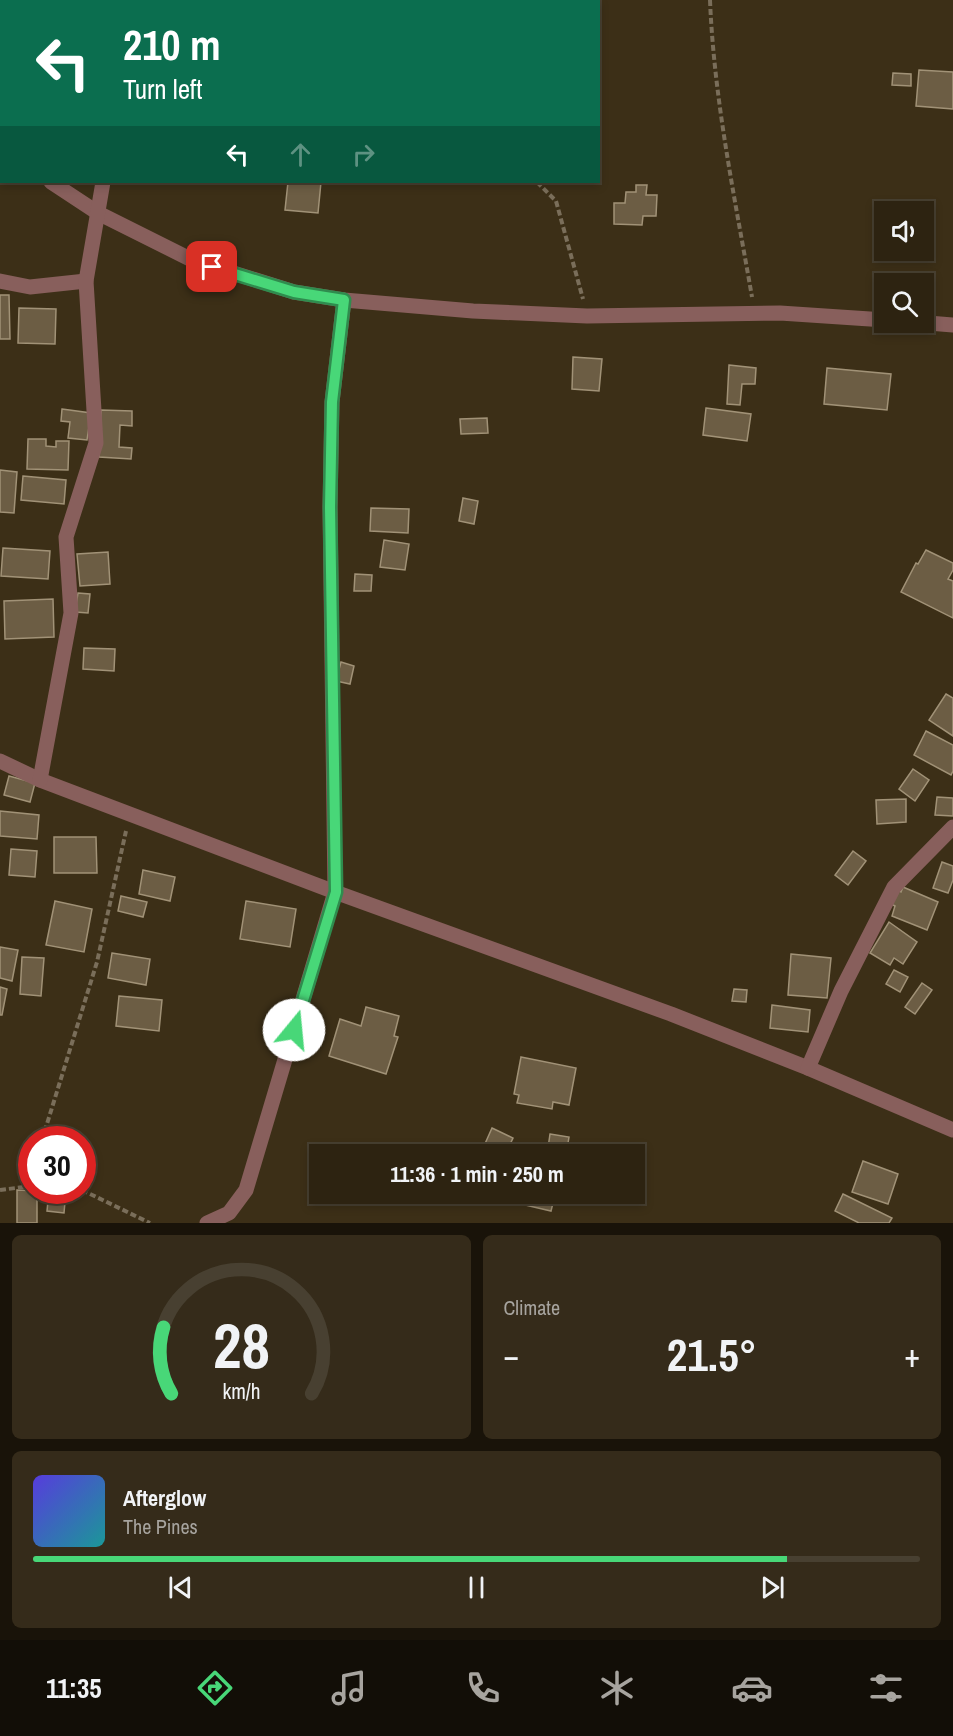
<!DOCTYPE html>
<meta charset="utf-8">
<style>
:root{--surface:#2d2311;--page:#352b1a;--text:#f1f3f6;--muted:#a7a49f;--line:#484031;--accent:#48d778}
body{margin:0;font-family:"Archivo Narrow",sans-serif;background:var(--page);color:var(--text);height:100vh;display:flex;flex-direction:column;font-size:22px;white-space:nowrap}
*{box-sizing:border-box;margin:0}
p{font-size:20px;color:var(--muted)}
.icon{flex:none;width:33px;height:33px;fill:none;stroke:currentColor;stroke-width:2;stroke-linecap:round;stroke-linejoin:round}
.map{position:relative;height:1223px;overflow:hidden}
.panel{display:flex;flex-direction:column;gap:12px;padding:12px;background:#191309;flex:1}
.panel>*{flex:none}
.hud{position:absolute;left:0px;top:0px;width:600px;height:183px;box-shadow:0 3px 9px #0003,0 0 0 2px var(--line);background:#0b6e4f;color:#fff;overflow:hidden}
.buttons{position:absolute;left:874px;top:201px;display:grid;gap:12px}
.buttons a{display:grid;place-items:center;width:60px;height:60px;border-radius:0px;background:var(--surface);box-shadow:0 3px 9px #0003,0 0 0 2px var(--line);font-size:30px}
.speed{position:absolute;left:18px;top:1126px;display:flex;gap:12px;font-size:30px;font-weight:700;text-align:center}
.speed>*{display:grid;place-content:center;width:78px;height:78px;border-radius:50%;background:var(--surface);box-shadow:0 3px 9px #0003,0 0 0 2px var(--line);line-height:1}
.speed .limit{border:9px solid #d22;background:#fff;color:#111}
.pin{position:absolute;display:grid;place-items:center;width:51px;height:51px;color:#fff;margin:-26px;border-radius:12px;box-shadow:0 3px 9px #0006}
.me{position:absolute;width:66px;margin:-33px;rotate:17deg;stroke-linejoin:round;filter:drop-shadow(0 0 4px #0008)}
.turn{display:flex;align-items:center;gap:21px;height:126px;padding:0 24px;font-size:27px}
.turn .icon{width:78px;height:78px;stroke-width:2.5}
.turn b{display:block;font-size:42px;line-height:51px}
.lanes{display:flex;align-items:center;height:57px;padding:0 24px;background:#0003;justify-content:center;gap:30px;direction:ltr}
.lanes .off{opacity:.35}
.big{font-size:45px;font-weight:700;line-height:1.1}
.panel .card{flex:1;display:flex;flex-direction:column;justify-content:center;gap:9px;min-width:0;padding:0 21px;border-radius:9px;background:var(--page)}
.panel .dial{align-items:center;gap:0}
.dial svg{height:156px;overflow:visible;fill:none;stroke:var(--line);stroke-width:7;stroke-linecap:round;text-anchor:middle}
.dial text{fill:var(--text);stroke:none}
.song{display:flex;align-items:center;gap:18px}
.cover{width:72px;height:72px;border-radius:9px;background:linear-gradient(135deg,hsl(250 70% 55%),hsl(180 70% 35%))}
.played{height:6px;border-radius:3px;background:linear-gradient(90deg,var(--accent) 85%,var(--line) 85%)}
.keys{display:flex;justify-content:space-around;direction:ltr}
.heat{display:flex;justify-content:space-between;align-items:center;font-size:33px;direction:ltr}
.panel .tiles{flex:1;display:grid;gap:12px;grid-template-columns:1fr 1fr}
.card:last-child{grid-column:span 2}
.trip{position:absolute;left:309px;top:1144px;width:336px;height:60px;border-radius:0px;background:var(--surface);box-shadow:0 3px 9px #0003,0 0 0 2px var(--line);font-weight:700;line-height:60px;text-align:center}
.tab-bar{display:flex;height:96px;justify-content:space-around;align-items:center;background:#120e07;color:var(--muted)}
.tab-bar .icon{width:42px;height:42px}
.tab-bar .active{color:var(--accent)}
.tab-bar b{font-size:27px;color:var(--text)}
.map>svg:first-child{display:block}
</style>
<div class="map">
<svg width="953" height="1223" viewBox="0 0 953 1223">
<rect width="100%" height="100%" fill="#3c2f17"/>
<!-- building -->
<g fill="#6c5d44" stroke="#a19277" stroke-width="1.5">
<polygon points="919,70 953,72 953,109 916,106"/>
<polygon points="893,73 911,74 911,86 892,85"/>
<polygon points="288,182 321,182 318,213 285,210"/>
<polygon points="636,185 647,185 646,195 657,195 656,216 643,216 642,225 614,224 614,203 625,203 626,192 636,192"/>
<polygon points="0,295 9,295 10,339 0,339"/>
<polygon points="19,308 56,309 55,344 18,343"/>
<polygon points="573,357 602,359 599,391 572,389"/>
<polygon points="729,365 756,368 755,384 742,384 740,405 727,404"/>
<polygon points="827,368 891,374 887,410 824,404"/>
<polygon points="706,408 751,414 747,441 703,435"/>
<polygon points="62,409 91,413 87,440 68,438 70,422 61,421"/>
<polygon points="101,410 132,411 132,426 120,425 119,447 132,448 131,459 99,457"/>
<polygon points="487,418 488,433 461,434 460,419"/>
<polygon points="28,439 46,439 46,446 56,447 56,441 69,441 68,470 27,469"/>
<polygon points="0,470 17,472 14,513 0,512"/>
<polygon points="23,476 66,480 64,504 21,500"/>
<polygon points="463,498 478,501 474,524 459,521"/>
<polygon points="371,508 409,509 408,533 370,531"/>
<polygon points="384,540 409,544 405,570 380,567"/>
<polygon points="3,548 50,551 48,579 1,576"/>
<polygon points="926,550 953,563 953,570 948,579 953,581 953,618 901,592 916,563 918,564"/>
<polygon points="108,552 110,584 80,586 77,554"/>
<polygon points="355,574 372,575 371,591 354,591"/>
<polygon points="78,593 90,594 88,613 75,612"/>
<polygon points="53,599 54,637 5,639 4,601"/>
<polygon points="84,648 115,649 114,671 83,669"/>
<polygon points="341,662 354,666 350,684 336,681"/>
<polygon points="946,694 953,698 953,736 929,720"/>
<polygon points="926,731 953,745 953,771 951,775 914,755"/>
<polygon points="913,769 929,780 915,801 899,789"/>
<polygon points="9,776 35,783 30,802 4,795"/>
<polygon points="937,797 953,798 953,816 935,815"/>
<polygon points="906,799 906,822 877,824 876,800"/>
<polygon points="0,811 39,815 37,839 0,836"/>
<polygon points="54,837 96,837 97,873 54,873"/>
<polygon points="11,849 37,851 35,877 9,875"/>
<polygon points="853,851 866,861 848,885 835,875"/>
<polygon points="942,862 953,866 953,880 948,893 933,888"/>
<polygon points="143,870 175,877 170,901 139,894"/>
<polygon points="903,887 938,902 927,930 892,916 895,906 891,904 896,889 901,892"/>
<polygon points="121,896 147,902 143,917 118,911"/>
<polygon points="55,901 92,909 84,952 46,945"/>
<polygon points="246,901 296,909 290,947 240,939"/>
<polygon points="889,922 917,942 903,964 894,958 890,965 870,953"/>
<polygon points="0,947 18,950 12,981 0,978"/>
<polygon points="112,953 150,959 146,985 108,978"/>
<polygon points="791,954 831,958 827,998 788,995"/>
<polygon points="22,957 44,958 41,996 20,994"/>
<polygon points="894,970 908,977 900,992 886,984"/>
<polygon points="922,983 932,990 915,1014 905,1007"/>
<polygon points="0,987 7,989 2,1015 0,1015"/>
<polygon points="734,989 747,990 746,1002 732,1001"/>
<polygon points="119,996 162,1000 159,1031 116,1026"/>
<polygon points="772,1005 810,1010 808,1032 770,1028"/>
<polygon points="366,1007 399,1016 394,1036 398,1037 386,1074 329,1056 340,1019 361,1026"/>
<polygon points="521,1057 576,1068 569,1105 553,1102 552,1109 517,1103 519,1095 514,1094"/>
<polygon points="492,1128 513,1138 505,1155 480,1155"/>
<polygon points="550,1134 569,1137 566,1155 547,1155"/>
<polygon points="863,1161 898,1174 888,1204 852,1192"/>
<polygon points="17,1190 37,1191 37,1223 17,1223"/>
<polygon points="49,1191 66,1191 64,1213 47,1211"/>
<polygon points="528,1194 555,1195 551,1211 525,1205"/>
<polygon points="843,1194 892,1218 889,1223 859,1223 835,1211"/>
</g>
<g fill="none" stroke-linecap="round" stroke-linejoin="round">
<!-- path -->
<g stroke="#7a6e5a" stroke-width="4" stroke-dasharray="6 3" stroke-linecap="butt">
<polyline points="393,0 396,2"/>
<path d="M710 0C714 100 735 199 752 297"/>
<polyline points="0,173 2,170"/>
<polyline points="537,182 556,201 583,299"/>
<polyline points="42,1140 97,962 126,831"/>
<polyline points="28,1186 32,1175"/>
<polyline points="0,1190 32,1186"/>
<polyline points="82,1190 150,1223"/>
</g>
<!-- minor -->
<g stroke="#885f5c" stroke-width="15">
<polyline points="137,2 137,0"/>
<polyline points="0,147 2,148"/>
<polyline points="51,182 98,213 192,260 294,292 344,300 473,311 587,316 780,313 885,320"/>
<polyline points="0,281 30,287 86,281"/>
<polyline points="916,322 953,325"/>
<polyline points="0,761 40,780 335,892 671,1014 808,1068 953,1130"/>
<polyline points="40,780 71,613 66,537 96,443 86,281 103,182"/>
<polyline points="808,1068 841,991 894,887 953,827"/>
<polyline points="207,1223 229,1213 246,1190 335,892 330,507 332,402 344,300"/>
</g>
</g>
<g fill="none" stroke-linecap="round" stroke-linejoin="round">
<!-- route casing -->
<g stroke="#2f8c4e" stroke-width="15">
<polyline id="route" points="212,267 294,292 344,300 332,402 330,507 336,892 294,1030"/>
</g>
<!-- route -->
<use href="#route" stroke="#48d778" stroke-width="10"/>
</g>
</svg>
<div class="buttons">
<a><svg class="icon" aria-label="sound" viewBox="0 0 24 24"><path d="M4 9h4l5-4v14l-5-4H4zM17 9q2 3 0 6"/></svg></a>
<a><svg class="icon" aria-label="search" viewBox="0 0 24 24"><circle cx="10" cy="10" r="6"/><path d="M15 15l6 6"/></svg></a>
</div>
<div class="speed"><div class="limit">30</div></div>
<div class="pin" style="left:212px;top:267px;background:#d93025"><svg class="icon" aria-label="arrive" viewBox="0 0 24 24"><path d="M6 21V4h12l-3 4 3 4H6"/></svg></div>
<svg class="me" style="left:294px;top:1030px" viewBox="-20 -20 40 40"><circle r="19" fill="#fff"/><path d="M0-13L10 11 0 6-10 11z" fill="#48d778"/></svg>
<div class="trip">11:36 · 1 min · 250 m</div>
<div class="hud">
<div class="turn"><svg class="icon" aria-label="left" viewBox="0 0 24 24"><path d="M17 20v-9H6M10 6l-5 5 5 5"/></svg><div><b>210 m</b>Turn left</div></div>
<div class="lanes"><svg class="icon" aria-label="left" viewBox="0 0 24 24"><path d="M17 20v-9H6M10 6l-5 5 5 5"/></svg><svg class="icon off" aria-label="ahead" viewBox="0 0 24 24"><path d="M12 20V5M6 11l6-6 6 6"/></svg><svg class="icon off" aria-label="right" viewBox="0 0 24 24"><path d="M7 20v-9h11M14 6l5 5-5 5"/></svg></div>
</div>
</div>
<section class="panel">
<div class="tiles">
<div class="card dial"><svg viewBox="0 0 100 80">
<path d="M14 69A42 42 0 1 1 86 69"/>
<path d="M14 69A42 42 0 0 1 10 35" stroke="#48d778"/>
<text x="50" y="56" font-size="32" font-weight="700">28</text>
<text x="50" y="72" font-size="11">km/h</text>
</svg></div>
<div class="card"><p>Climate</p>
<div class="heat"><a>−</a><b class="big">21.5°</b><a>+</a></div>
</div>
<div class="card">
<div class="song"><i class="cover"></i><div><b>Afterglow</b><p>The Pines</p></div></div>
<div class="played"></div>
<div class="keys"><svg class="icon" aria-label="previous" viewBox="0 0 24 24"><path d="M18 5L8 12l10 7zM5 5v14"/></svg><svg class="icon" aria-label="pause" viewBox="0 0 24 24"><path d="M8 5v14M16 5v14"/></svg><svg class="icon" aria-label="next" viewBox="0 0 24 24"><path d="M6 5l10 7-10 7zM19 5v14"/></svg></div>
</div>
</div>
</section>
<nav class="tab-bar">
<b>11:35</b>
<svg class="icon active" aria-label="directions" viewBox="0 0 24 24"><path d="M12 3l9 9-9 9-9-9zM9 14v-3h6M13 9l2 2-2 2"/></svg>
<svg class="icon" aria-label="music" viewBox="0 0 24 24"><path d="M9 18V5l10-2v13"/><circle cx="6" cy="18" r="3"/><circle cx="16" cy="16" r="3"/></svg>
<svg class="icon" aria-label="phone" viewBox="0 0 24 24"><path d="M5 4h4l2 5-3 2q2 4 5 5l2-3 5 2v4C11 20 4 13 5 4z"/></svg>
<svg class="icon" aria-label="climate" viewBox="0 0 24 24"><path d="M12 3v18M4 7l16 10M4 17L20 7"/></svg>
<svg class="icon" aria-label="car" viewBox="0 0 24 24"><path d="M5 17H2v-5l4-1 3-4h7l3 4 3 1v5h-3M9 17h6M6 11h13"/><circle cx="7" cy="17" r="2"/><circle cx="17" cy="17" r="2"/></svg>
<svg class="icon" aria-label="filters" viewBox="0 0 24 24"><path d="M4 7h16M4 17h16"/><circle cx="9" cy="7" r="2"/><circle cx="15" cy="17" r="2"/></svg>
</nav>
